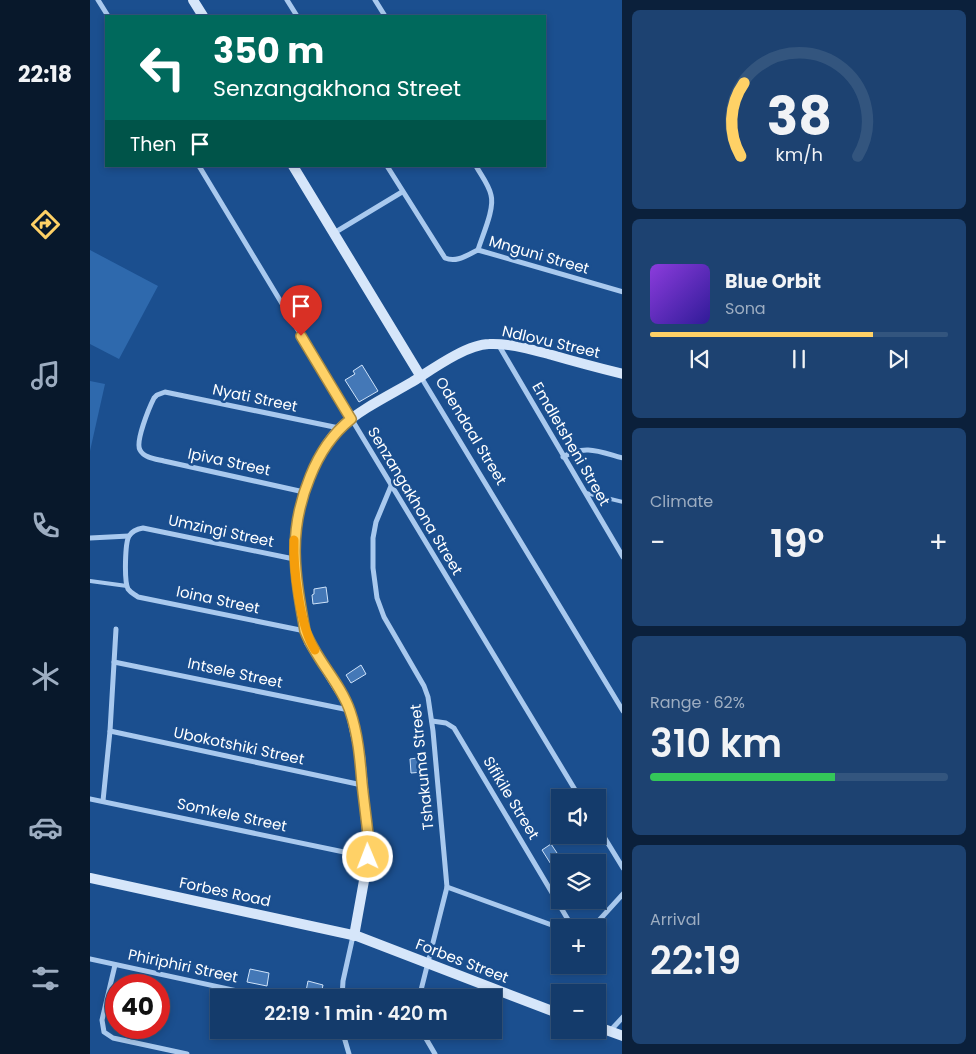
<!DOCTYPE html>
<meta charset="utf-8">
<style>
:root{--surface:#143b6b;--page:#1d4271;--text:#f1f3f6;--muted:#9dadc1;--line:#33557e;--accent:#ffd166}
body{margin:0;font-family:Poppins,sans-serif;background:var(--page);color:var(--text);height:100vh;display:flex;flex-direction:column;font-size:19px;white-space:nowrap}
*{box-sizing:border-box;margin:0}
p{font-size:16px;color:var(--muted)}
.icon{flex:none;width:28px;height:28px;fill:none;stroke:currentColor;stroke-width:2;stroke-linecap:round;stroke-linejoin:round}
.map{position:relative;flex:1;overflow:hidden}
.side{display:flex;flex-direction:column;gap:10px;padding:10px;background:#0b203b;width:354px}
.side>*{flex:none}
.guide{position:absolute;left:15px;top:15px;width:441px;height:152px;border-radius:0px;box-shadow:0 2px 8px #0003,0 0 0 1px var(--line);background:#00695c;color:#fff;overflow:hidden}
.fabs{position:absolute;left:461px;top:789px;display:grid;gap:10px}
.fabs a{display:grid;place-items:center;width:55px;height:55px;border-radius:0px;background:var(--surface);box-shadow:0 2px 8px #0003,0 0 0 1px var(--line);font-size:25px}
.speed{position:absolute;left:15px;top:974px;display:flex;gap:10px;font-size:25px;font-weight:700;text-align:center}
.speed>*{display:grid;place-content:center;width:65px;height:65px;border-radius:50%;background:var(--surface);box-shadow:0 2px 8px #0003,0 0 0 1px var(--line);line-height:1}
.speed .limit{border:8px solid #d22;background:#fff;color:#111}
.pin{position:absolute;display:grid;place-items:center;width:42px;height:42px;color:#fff;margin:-51px -21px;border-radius:50% 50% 50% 0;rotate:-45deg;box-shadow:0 0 5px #0007}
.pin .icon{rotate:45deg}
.me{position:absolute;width:55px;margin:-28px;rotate:359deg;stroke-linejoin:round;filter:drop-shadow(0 0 4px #0008)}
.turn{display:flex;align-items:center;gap:18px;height:105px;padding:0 25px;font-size:22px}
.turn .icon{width:65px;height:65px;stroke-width:2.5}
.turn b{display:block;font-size:35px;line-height:42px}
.then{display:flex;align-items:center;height:48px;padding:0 25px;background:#0003;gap:10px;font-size:19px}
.big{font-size:38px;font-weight:600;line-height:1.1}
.side .tile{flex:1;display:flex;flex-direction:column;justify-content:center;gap:8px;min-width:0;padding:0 18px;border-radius:8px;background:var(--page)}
.side .dial{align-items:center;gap:0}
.dial svg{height:130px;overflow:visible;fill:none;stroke:var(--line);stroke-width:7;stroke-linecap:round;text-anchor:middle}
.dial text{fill:var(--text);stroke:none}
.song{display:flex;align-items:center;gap:15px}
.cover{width:60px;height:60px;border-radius:8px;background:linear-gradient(135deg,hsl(270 70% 55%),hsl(250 70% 35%))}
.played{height:5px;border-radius:2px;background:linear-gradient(90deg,var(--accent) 75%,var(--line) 75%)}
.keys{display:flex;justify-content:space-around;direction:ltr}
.heat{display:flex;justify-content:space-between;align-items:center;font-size:28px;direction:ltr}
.charge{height:8px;border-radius:4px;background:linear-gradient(90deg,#34c759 62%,var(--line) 0)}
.trip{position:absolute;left:120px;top:989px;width:292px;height:50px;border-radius:0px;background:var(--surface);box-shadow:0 2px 8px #0003,0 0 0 1px var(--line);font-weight:600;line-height:50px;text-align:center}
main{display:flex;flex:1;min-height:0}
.menu{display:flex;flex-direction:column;width:90px;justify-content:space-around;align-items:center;background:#08182b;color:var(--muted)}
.menu .icon{width:35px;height:35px}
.menu .selected{color:var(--accent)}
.menu b{font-size:22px;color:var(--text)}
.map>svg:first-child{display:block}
</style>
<main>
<nav class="menu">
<b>22:18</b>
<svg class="icon selected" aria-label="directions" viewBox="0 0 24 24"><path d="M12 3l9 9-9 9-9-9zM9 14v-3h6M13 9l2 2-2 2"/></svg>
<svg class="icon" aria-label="music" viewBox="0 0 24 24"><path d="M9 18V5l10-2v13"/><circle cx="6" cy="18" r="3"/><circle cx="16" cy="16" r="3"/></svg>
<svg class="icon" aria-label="phone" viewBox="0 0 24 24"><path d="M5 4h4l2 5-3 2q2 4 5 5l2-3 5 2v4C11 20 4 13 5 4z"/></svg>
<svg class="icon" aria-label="climate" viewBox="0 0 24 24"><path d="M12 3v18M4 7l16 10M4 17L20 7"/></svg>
<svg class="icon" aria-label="car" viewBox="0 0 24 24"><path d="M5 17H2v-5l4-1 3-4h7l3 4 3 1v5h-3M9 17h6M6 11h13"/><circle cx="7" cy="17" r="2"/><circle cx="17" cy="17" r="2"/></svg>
<svg class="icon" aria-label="filters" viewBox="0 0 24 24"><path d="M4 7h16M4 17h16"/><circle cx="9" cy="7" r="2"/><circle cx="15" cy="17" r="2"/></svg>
</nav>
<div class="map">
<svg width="533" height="1054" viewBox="0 0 533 1054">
<rect width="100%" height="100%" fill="#1b4f8f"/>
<!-- green -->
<g fill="#2e69ad">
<polygon points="0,250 68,286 29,359 0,344"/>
<polygon points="0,381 15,384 0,451"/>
</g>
<!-- building -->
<g fill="#4478b7" stroke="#cfe3fa">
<polygon points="272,365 288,391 269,402 255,380 265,374 263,371"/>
<polygon points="236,587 238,602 223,604 222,595 224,594 224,589"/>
<polygon points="271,665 276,674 261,683 256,675"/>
<polygon points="335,757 336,767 333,768 333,772 321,773 320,759"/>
<polygon points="461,844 473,862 470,862 470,865 464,869 452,850"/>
<polygon points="160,969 179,973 177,986 157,982"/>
<polygon points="218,981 233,985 231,994 216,991"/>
</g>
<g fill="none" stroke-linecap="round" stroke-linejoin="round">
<!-- lane -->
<g stroke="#a9c9ee" stroke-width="4">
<polyline points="496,493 533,502"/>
<polyline points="0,581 37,586"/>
</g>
<!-- street -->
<g stroke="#a9c9ee" stroke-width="5">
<polyline points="8,0 18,16"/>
<polyline points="197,0 207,16"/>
<polyline points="285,0 295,16"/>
<polyline points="109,166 490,798"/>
<path d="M297 166 355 258C367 263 377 255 388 250"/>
<path d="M386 166C391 175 399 185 401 195 405 209 392 236 388 250"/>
<polyline points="244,233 312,192"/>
<polyline points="388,250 533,292"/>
<polyline points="408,344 533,557"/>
<polyline points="331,377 533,711"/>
<path d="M473 457C495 444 510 452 533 458"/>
<polyline points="301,486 286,522 283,538 283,568 287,598 294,617 334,686 338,697 343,731 357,887 329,998"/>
<path d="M214 492 74 461C66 459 54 458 50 450 45 442 59 408 64 398L67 395 75 392 249 428"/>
<polyline points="0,538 39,536"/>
<path d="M204 559 53 528C47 529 42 531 39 536 35 543 34 581 38 589 41 593 44 594 48 597L215 631"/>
<polyline points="24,662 259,710"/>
<polyline points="342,721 356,723 364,728 483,928"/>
<polyline points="20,731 272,785"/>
<polyline points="0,799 278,857"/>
<polyline points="13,801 20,731 26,629"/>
<polyline points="508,827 533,868"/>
<polyline points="357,887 470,928"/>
<polyline points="502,928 533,894"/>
<polyline points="0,959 180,998"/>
<polyline points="25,965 12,1020 14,1032 23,1038 97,1054"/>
<polyline points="252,998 253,981 263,936"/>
<polyline points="252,1030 259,1054"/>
<polyline points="331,1030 345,1054"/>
<polyline points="520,1031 533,1017"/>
</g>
<!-- secondary -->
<g stroke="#d6e6fa" stroke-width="10">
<polyline points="103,0 113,16"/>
<polyline points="203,166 331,377"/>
<polyline points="0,878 267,936 470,1014"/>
<path d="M264 936 279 853 270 755 260 710 251 693 219 642 215 631C204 572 197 532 221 475 228 458 237 440 251 427 271 409 298 396 322 382 341 370 377 344 399 344 421 343 442 350 462 355 486 362 509 368 533 374"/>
<polyline points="508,1027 533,1036"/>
</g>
</g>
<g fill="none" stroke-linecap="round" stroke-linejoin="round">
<!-- route casing -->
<g stroke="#a68842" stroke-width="12">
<path id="route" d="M211 336 261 419C241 435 229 454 220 477 197 532 205 575 215 631 226 660 250 682 260 711 268 734 270 759 272 783 274 803 277 823 279 844L278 857"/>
</g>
<!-- route -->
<use href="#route" stroke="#ffd166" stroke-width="9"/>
<!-- slow -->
<path stroke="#f59e0b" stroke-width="9" d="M204 540C203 568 210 627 225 650"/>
</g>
<g text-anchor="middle" stroke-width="5" stroke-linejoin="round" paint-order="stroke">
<!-- street labels -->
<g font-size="15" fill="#fff" stroke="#1b4f8f">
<text transform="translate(449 255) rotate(16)" y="5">Mnguni Street</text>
<text transform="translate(461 342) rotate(13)" y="5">Ndlovu Street</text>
<text transform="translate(165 398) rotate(12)" y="5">Nyati Street</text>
<text transform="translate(381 431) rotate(59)" y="5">Odendaal Street</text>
<text transform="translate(481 444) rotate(60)" y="5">Emdletsheni Street</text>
<text transform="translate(139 462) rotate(12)" y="5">Ipiva Street</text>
<text transform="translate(325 501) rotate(59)" y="5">Senzangakhona Street</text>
<text transform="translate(131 531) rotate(12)" y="5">Umzingi Street</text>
<text transform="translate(128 600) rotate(12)" y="5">Ioina Street</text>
<text transform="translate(145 673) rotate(12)" y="5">Intsele Street</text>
<text transform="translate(149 746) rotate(12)" y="5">Ubokotshiki Street</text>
<text transform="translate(332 767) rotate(-96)" y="5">Tshakuma Street</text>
<text transform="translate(421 798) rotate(59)" y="5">Sifikile Street</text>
<text transform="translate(142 815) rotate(12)" y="5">Somkele Street</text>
<text transform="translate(135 892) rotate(12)" y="5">Forbes Road</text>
<text transform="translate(372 961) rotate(21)" y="5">Forbes Street</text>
<text transform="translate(93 966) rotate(12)" y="5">Phiriphiri Street</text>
</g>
</g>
</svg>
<div class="fabs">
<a><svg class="icon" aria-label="sound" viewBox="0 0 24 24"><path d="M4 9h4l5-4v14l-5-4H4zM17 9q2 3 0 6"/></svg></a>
<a><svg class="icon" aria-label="layers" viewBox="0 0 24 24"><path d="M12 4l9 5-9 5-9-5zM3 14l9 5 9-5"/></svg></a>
<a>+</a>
<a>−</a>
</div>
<div class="speed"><div class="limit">40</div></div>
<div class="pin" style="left:211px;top:336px;background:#d93025"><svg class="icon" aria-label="arrive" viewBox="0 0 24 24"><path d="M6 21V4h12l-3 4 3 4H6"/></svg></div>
<svg class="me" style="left:278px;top:857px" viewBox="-20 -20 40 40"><circle r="17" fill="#ffd166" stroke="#fff" stroke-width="3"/><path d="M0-11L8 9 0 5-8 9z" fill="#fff"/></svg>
<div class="trip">22:19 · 1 min · 420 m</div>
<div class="guide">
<div class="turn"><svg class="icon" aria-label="left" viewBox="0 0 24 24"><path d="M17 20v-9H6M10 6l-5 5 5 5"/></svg><div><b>350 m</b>Senzangakhona Street</div></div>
<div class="then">Then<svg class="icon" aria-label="arrive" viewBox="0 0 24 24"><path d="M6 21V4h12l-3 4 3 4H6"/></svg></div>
</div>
</div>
<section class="side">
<div class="tile dial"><svg viewBox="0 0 100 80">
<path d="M14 69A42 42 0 1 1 86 69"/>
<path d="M14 69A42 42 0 0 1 16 24" stroke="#ffd166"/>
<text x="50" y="56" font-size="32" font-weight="700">38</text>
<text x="50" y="72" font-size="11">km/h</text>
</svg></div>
<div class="tile">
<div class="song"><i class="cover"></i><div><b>Blue Orbit</b><p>Sona</p></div></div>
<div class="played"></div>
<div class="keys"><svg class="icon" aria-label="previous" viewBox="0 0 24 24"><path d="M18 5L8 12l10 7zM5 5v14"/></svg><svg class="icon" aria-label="pause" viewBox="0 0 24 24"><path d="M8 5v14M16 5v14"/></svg><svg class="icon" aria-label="next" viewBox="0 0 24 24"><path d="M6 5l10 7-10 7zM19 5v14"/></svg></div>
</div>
<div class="tile"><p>Climate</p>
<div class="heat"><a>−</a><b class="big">19°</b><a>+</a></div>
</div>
<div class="tile"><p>Range · 62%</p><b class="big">310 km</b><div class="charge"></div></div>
<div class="tile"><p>Arrival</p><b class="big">22:19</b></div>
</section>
</main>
